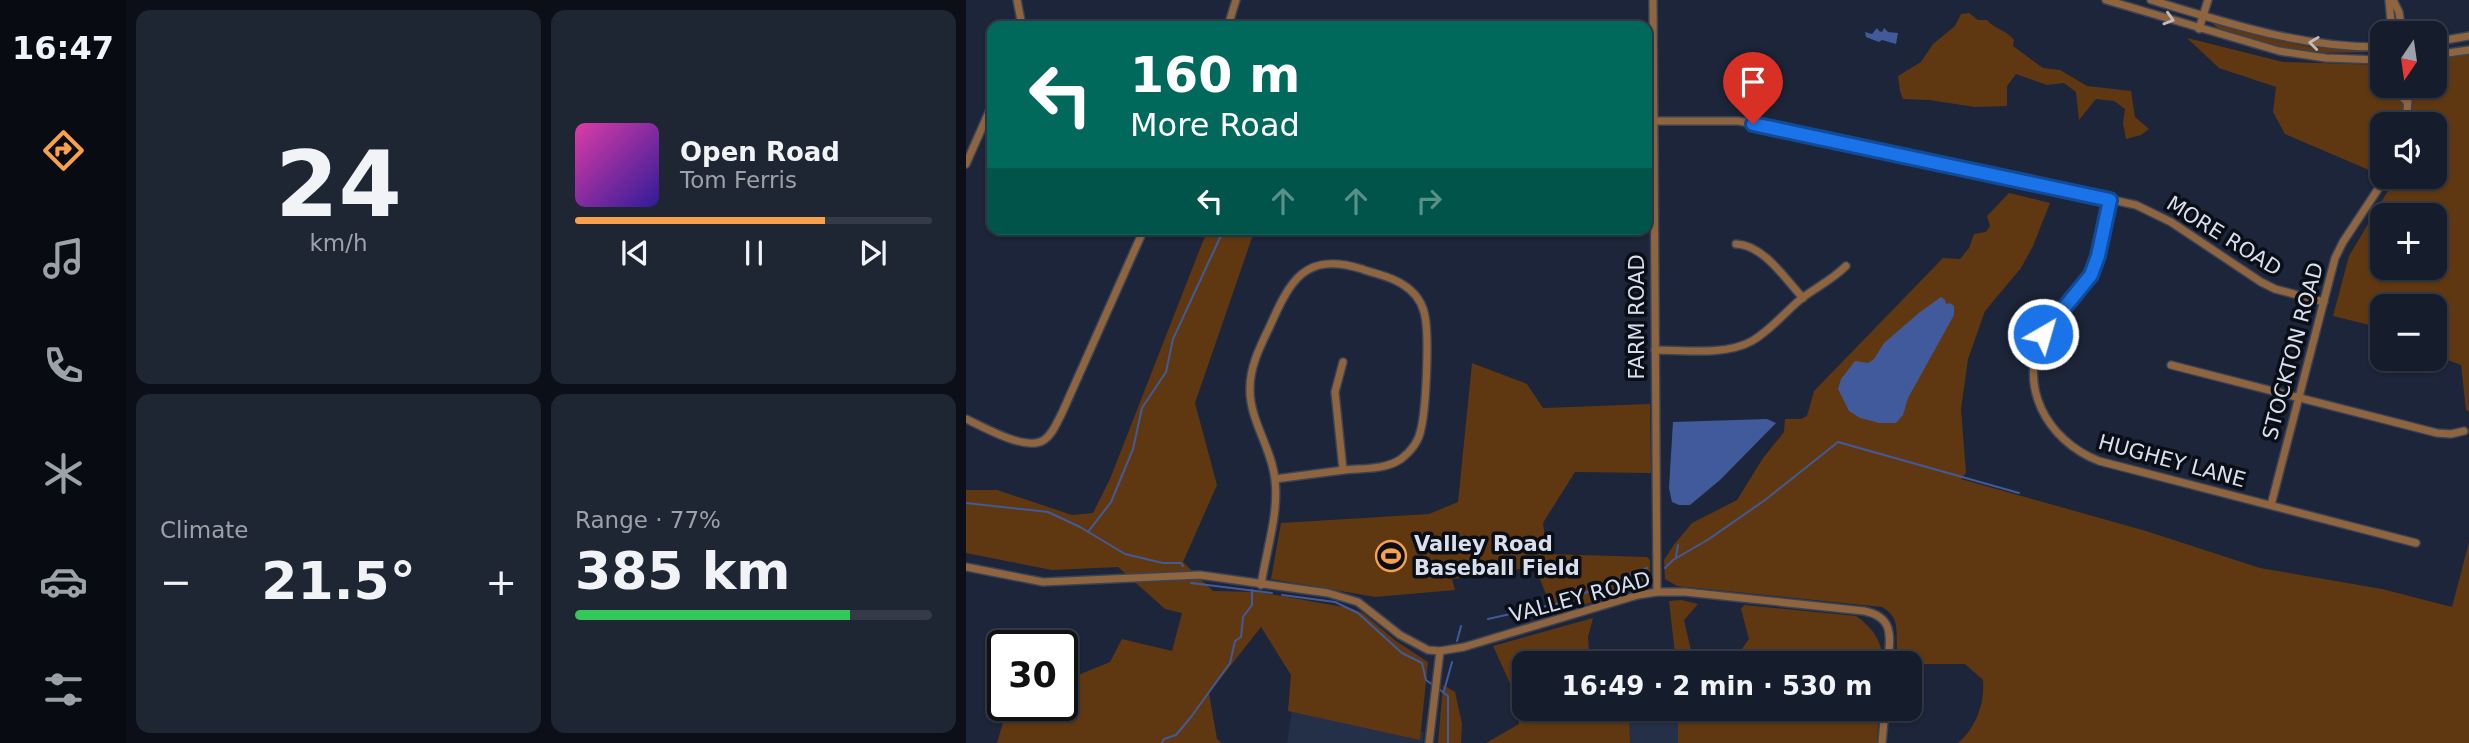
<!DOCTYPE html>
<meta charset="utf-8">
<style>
:root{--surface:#151c2b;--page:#1e2533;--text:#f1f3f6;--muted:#9da1a9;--line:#343a47;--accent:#f8a04b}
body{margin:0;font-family:"DejaVu Sans",sans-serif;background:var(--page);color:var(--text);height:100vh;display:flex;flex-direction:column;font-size:26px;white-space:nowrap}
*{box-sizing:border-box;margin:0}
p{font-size:23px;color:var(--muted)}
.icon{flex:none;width:38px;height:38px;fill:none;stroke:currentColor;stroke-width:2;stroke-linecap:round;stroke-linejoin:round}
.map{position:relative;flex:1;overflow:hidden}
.panel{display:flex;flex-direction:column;gap:10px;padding:10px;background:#0c0f18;width:840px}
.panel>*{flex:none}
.top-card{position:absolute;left:21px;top:21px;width:665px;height:214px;border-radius:14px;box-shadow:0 2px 5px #0004,0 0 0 2px var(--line);background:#00695c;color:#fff;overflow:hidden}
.needle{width:46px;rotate:193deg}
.buttons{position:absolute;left:1404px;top:21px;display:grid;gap:14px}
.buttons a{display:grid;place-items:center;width:77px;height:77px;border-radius:14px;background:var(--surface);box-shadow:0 2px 5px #0004,0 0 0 2px var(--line);font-size:35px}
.speed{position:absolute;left:21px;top:630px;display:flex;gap:14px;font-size:35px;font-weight:700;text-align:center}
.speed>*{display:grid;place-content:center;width:91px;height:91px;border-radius:50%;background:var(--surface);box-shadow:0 2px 5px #0004,0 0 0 2px var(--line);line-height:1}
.speed .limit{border:4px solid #111;border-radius:10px;background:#fff;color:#111}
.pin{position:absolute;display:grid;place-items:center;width:60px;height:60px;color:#fff;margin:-72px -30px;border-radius:50% 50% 50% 0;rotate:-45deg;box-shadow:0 0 7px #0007}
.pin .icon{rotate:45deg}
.me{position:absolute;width:77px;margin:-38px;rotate:38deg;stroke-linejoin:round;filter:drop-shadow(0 0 5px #0008)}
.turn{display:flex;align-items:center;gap:24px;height:147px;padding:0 28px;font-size:32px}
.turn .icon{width:91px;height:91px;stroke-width:2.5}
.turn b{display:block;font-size:49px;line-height:60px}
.lanes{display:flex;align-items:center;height:66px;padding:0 28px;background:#0003;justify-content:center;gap:35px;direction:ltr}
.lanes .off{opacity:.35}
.big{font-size:52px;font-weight:800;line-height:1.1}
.panel .tile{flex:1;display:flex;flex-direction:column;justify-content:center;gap:10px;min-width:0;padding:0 24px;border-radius:14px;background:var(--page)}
.panel .dial{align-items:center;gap:0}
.dial b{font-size:91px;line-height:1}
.song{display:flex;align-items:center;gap:21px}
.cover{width:84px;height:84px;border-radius:10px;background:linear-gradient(135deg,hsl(320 70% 55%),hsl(250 70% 35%))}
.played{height:7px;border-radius:4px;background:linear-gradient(90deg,var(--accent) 70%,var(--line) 70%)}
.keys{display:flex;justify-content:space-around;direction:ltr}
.heat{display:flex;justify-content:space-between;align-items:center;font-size:38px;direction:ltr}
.charge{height:10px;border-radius:5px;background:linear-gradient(90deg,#34c759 77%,var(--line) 0)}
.panel .tiles{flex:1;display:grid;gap:10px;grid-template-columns:repeat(2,1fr)}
.trip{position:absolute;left:546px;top:651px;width:410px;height:70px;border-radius:14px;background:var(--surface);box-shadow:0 2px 5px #0004,0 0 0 2px var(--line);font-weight:800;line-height:70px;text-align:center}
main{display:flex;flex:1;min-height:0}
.tabs{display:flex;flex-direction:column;width:126px;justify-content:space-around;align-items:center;background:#080b11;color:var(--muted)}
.tabs .icon{width:49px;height:49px}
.tabs .active{color:var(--accent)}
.tabs b{font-size:32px;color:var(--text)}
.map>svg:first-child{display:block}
</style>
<main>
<nav class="tabs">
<b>16:47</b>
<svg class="icon active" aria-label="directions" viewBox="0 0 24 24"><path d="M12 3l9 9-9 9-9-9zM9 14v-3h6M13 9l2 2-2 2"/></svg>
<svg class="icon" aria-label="music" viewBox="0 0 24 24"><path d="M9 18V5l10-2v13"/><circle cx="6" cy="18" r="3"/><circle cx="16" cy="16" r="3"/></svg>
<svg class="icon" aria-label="phone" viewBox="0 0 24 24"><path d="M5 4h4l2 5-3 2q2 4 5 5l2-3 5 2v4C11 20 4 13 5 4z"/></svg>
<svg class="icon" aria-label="climate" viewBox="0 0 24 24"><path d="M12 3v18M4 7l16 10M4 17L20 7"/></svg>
<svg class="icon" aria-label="car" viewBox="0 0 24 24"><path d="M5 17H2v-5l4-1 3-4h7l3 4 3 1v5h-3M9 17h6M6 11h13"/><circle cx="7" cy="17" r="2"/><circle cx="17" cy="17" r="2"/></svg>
<svg class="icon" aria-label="filters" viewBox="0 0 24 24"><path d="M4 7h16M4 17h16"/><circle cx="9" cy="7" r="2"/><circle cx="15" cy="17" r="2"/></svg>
</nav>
<section class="panel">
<div class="tiles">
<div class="tile dial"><b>24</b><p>km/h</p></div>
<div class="tile">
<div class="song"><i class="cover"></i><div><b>Open Road</b><p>Tom Ferris</p></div></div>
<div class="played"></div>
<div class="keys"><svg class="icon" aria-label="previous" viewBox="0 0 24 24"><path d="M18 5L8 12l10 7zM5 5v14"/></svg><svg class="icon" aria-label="pause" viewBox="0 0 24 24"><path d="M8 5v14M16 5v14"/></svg><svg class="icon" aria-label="next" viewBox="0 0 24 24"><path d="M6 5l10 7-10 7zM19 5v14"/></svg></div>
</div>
<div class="tile"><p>Climate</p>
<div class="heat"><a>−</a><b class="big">21.5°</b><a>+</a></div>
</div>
<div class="tile"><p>Range · 77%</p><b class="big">385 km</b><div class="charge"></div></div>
</div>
</section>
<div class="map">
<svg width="1503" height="743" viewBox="0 0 1503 743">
<rect width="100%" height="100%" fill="#1c2539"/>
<!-- built -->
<g fill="#242f48">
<polygon points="326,709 458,732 457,743 321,743"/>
<polygon points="661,709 715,709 717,743 662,743"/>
</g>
<!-- green -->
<g fill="#5f3811" fill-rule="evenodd">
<path d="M1003 13 1012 20H1021C1029 30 1040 29 1048 40L1047 46 1077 68 1094 70 1121 86 1165 91 1169 117 1183 129 1175 135 1160 139 1157 123 1159 109 1148 101 1130 99 1113 120 1110 92 1098 83 1081 85 1050 74 1041 86V106L1009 107 963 100 937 99 934 91 932 76 955 62 967 44 989 26 995 14Z"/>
<polygon points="1246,23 1310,40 1344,47 1416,52 1345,53 1292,42 1254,30"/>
<path d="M1221 38 1317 62 1416 65V86H1468V57L1503 51V412L1500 410 1495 365 1468 355V306H1416V328L1367 316 1383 256 1426 184 1410 173 1319 134 1307 112 1310 87 1253 68ZM1416 124H1468V177H1416ZM1416 215H1468V268H1416Z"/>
<path d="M1043 193 1084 203 1067 246 1055 268 1019 311 1002 359 995 409 1000 473 995 479 1180 531 1294 568 1416 589 1486 607 1503 542V743H992C1010 728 1019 703 1017 680L999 664H943L934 660C925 640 940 621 916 607L711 586 699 579 698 560 707 546 726 523 771 500 797 458 818 432 819 419H835L841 416 848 391 977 258 994 259 1003 248 1008 234 1020 232 1024 226 1021 216Z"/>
<polygon points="244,229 289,229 229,403 251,485 217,562 247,591 292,592 383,608 397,613 430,641 462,662 454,740 322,711 325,675 295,627 243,693 251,739 256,743 31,743 42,705 96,705 96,674 105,678 144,662 156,639 206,651 216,613 199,609 152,567 86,570 0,553 0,490 31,490 106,515 127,513 144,479 237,241"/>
<polygon points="506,363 561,384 577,408 684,404 685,473 609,472 577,523 581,554 681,557 684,560 684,579 676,587 588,614 569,567 486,579 489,590 409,597 305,579 315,523 463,514 492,502"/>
<polygon points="715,600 732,604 718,620 726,655 737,663 710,663 703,601"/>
<path d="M778 605 890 616C907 628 917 642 917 663H775L773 653 783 639 775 609Z"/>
<polygon points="627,618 622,637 624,663 558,663 558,709 663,709 664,743 520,743 553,724 549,694 527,646"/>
<polygon points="477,685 489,692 496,724 495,743 472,743"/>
<polygon points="712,709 913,709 911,743 712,743"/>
</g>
<!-- water -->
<g fill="#415a9b">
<polygon points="911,28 913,31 916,32 918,28 922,32 932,33 930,44 916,40 913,42 900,37 899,32 906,34"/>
<polygon points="975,297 979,300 980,304 984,303 988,306 988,315 942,398 937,415 930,423 913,423 894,418 883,411 872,389 875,379 889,361 902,363 908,359 918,343 954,312"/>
<polygon points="801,419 810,423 754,480 724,505 713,505 706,502 703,488 707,422"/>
</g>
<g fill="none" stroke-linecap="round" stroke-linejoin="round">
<!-- stream -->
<g stroke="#415a9b" stroke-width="2">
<polyline points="462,229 464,230"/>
<polyline points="0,503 82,512 114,527 159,554 197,563 215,563 217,566"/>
<polyline points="122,532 145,502 167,449 176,408 200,372 207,339 258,229"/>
<polyline points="710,557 712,545"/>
<polyline points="699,568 707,560 743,539 799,500 872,442 1053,493"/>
<polyline points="225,583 306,593"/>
<polyline points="316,595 369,602 392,613 436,653 456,663 460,680 468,686"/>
<polyline points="522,619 594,603 681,568"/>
<polyline points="491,641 495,626"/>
<polyline points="473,689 482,696 482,743"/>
<polyline points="478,691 486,662"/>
<polyline points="196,743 198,739 210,735 225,717 264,663 269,641 275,637 277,617 286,605 286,590"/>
</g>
<!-- minor casing -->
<g stroke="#3a4356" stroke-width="10">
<g id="minor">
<polyline points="51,0 56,26"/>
<polyline points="687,0 691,592"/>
<polyline points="1140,0 1313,51 1360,58 1416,60"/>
<path d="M1185 0C1262 23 1335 48 1416 47"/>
<polyline points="1423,0 1426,33"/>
<polyline points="1427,0 1433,12 1436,33"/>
<polyline points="262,26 270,0"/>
<polyline points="1233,29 1242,0"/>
<polyline points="1468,42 1503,36"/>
<polyline points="1468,55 1503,50"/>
<polyline points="1433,86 1434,95 1440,101"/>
<polyline points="687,121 772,121 802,126 1170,205 1205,222 1295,282 1309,289 1358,302"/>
<polyline points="1440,124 1443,86"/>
<polyline points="0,164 26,105"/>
<path d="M1144 200C1140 223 1137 251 1126 272 1114 295 1091 309 1079 331 1049 384 1081 441 1133 461L1450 543"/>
<path d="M770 244C798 245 819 279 837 298"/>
<path d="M689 350C718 350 759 356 786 341 805 330 819 312 836 298 851 287 867 279 880 266"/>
<polyline points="1205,365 1471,433 1485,434 1498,431"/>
<path d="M0 419C18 427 60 452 78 440 87 434 91 422 96 413L178 229"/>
<polyline points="377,470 369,392 377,362"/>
<polyline points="1305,505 1369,258 1377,242 1420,177"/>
<path d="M0 567 77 582 234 575 362 593 392 602 434 635 462 650 474 651 498 647 672 595 691 592H719L898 611C929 617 924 638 922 663"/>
<path d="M295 585C300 551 313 514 309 480 306 448 283 420 284 388 284 366 294 347 303 328 324 281 338 251 396 269 409 274 424 276 436 284 446 290 455 300 458 312 464 332 460 408 455 429 453 441 444 452 435 459 419 470 397 468 378 470 355 473 332 476 309 479"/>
<polyline points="463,743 474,651"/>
<polyline points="916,743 919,709"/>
</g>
</g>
<!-- minor -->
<use href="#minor" stroke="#8f653f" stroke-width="7"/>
</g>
<!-- one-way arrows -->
<defs><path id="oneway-chevron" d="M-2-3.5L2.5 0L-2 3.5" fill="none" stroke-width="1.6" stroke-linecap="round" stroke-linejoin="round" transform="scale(1.75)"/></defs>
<g stroke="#c3bab9">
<use href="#oneway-chevron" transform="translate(1203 19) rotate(17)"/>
<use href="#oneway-chevron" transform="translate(1348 43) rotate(-173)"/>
</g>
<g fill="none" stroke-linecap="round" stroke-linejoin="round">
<!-- route casing -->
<g stroke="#114b97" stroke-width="18">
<polyline id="route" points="787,124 1144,200 1132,256 1125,275 1077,334"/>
</g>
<!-- route -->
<use href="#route" stroke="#1a73e8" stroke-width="12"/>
</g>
<!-- icons -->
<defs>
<g id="stadium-ring" transform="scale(1.575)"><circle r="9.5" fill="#0a0e17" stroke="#f8a04b" stroke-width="1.5"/><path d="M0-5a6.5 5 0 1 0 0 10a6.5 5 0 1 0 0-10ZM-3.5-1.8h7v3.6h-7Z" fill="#f8a04b"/></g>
</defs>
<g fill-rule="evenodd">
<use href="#stadium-ring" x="425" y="556"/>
</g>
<g text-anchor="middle" stroke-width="7" stroke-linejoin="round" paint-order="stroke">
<!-- street labels -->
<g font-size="21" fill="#d9dfed" stroke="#0a0e17">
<text transform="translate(1258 236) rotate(32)" y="7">MORE ROAD</text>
<text transform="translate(671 317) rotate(-90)" y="7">FARM ROAD</text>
<text transform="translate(1327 351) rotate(-75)" y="7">STOCKTON ROAD</text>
<text transform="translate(1206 461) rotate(15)" y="7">HUGHEY LANE</text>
<text transform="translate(614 597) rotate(-15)" y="7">VALLEY ROAD</text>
</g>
<!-- poi labels -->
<g font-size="21" font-weight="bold" fill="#d9dfed" stroke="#0a0e17" text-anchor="start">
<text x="448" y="551">Valley Road<tspan x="448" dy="24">Baseball Field</tspan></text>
</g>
</g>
</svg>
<div class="buttons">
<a><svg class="needle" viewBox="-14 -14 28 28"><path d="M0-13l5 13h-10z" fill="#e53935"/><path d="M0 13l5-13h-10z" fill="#9da1a9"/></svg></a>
<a><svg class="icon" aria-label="sound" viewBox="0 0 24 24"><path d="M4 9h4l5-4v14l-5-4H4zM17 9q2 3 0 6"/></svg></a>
<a>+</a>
<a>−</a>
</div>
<div class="speed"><div class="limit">30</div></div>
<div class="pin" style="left:787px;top:124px;background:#d93025"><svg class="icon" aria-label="arrive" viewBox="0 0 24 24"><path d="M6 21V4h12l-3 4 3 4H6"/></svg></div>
<svg class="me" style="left:1077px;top:334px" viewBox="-20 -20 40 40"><circle r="17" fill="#1a73e8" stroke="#fff" stroke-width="3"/><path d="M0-11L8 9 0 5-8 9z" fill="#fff"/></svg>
<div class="trip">16:49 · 2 min · 530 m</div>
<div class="top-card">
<div class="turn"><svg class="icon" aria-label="left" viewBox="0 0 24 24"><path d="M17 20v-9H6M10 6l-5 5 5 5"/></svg><div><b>160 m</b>More Road</div></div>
<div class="lanes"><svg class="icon" aria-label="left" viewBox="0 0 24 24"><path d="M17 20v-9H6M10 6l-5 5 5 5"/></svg><svg class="icon off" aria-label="ahead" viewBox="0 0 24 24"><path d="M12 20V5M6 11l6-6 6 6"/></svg><svg class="icon off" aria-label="ahead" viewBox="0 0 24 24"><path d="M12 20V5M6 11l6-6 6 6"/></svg><svg class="icon off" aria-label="right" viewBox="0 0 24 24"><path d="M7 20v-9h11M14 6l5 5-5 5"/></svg></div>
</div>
</div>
</main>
